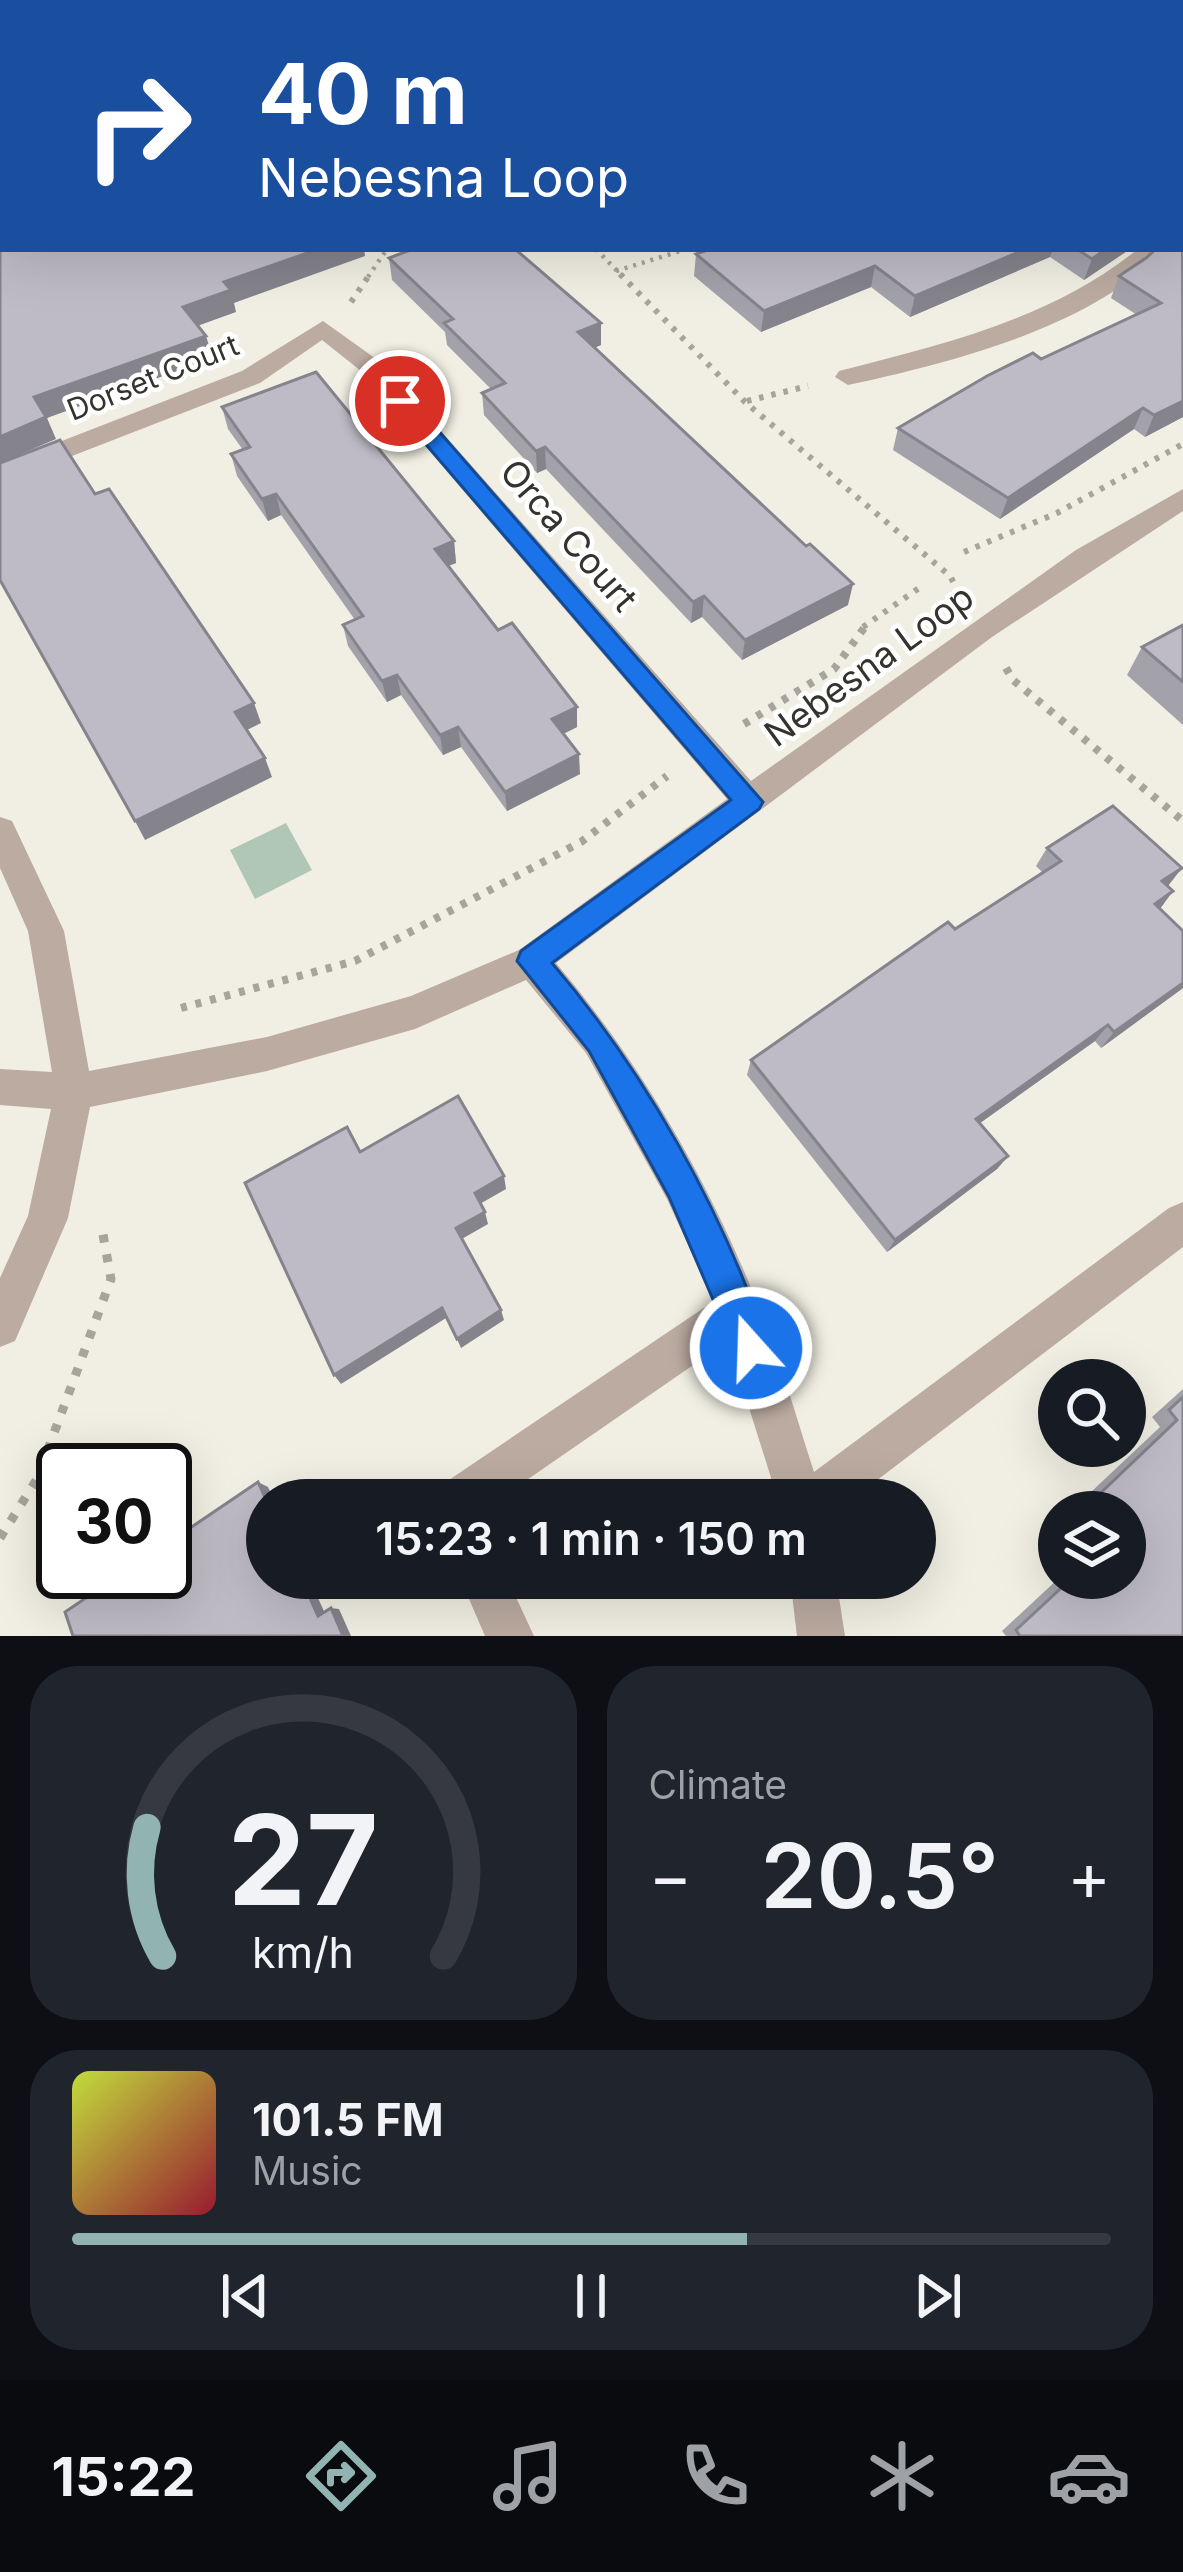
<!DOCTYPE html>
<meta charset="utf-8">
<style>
:root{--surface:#171b24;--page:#20242c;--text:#f1f3f6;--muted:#9ea1a6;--line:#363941;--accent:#91b4b2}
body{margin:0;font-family:Inter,sans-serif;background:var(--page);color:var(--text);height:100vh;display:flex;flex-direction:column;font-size:45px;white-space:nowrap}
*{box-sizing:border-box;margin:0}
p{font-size:39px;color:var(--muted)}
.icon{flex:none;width:66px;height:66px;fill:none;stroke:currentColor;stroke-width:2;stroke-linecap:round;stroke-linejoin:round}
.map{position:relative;height:1636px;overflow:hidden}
.details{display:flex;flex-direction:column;gap:30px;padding:30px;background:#0d0f14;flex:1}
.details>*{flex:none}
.banner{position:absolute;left:0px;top:0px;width:1185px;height:252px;box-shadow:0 12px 48px #0002;background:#1a4fa0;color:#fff;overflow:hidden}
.buttons{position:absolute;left:1038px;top:1359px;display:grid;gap:24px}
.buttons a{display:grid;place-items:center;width:108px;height:108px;border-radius:50%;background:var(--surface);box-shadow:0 12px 48px #0002;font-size:60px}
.speed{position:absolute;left:36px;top:1443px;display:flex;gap:24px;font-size:60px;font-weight:700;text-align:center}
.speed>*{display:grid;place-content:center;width:156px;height:156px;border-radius:50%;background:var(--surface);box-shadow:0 12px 48px #0002;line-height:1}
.speed .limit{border:6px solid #111;border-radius:18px;background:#fff;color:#111}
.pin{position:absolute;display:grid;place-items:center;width:102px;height:102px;color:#fff;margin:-51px;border:6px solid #fff;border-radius:50%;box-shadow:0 3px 12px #0007}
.me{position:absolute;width:132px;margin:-66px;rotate:340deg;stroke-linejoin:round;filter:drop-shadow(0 0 9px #0008)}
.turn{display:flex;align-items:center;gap:42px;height:252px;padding:0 60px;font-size:54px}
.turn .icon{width:156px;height:156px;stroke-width:2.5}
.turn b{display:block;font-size:84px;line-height:102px}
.big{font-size:90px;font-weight:600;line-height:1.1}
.details .tile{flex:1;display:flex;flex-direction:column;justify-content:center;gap:18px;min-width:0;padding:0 42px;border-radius:48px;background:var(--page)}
.details .dial{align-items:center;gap:0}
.dial svg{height:312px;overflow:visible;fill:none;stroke:var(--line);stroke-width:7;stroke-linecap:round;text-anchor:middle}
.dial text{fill:var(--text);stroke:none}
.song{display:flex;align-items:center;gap:36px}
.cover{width:144px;height:144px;border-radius:18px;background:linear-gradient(135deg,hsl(70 70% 55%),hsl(350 70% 35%))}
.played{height:12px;border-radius:6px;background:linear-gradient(90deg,var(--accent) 65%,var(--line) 65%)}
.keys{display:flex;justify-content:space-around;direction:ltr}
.heat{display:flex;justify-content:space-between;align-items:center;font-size:66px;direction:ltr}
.details .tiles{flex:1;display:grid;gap:30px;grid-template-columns:1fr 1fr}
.tile:last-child{grid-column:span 2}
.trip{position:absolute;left:246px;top:1479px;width:690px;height:120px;border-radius:60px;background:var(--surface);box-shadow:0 12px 48px #0002;font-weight:600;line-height:120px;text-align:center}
.tabs{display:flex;height:192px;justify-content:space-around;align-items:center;background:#090b0e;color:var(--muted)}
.tabs .icon{width:84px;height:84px}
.tabs .selected{color:var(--accent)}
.tabs b{font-size:54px;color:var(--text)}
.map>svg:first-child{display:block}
</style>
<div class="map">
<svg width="1183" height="1636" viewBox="0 0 1183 1636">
<rect width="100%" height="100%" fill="#f1efe3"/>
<!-- green -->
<polygon fill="#b0c7b5" points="286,823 312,870 255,899 230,850"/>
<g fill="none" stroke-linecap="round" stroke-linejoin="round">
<!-- path-far3 -->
<g stroke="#a6a49b" stroke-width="4.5" stroke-dasharray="3 6" stroke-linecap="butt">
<polyline points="130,0 144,3"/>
<polyline points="295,3 300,0"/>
<polyline points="596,249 623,277"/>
<polyline points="616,271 687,249"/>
<polyline points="368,277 387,249"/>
</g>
<!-- path-far2 -->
<g stroke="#a6a49b" stroke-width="6" stroke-dasharray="4.5 8" stroke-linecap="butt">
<polyline points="620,274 745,402 950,576 960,594"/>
<polyline points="351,302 370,274"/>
<polyline points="747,401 808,386"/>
<polyline points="964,552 1057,513 1183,444"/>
<polyline points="863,627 922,586"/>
</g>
<!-- path-far1 -->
<g stroke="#a6a49b" stroke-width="8" stroke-dasharray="6 9" stroke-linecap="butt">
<polyline points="1006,668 1013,680 1183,821"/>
<polyline points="744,724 834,669 867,624"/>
<polyline points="181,1008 355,961 581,842 667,776"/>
</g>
<!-- path -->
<polyline stroke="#a6a49b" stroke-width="9" stroke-dasharray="8 12" stroke-linecap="butt" points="0,1538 37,1479 111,1279 102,1229"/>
<!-- minor -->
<g fill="#bbaba1" fill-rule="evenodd">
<path d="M1138 249H1163C1096 327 945 364 848 385L835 377 839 371C945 344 1051 319 1138 249Z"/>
<path d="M323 321 379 361 751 781 1076 550 1183 489V511L992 637 556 963C641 1063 710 1183 758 1305 780 1359 796 1416 814 1472L1169 1208 1183 1202V1247L851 1500H778L728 1341 498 1500H436L443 1484 714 1301 667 1199 586 1053 526 980 415 1029 267 1071 90 1107 68 1218 15 1341 0 1347V1278L28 1216 51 1109 0 1105V1069L52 1072 28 931 0 868V817L12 821 64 931 89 1071 267 1037 411 996 519 950 727 799 361 371 322 340 260 383 0 484V465L242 371Z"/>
<polygon points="460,1578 507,1578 534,1636 485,1636"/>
<polygon points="790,1578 836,1578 845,1636 797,1636"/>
</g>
</g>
<!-- wall -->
<g fill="#a3a1aa">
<polygon points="330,0 1149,0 1154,3 334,3"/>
<polygon points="698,249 1130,249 1084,280 1050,257 910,317 871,287 761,332 694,276 696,254 702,252"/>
<polygon points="1156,249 1183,417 1145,437 1134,429 1000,519 893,450 898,428 1137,315 1111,298 1119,276 1146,258"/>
<polygon points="389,258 601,345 594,348 848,605 742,660 702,617 691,623 546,469 537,473 484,415 482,393 491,389 447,345 445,332 392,280"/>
<polygon points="222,407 454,541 456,563 448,566 577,727 563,734 580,774 507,811 461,747 443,755 401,695 387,702 348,646 343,625 355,620 281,515 268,521 237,476 231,454 243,450 228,429"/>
<polygon points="1183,625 1183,725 1127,675 1142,647"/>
<polygon points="1047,848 1168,886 1160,909 1183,988 1101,1048 1095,1041 980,1123 1008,1156 997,1169 887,1252 747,1075 751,1060 1043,873 1036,866"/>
<polygon points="1183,1389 1183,1636 1006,1636 1002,1631 1059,1578 1125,1578 1125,1512 1075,1512 1073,1509 1160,1427 1152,1417"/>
</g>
<!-- shaded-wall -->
<g fill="#85838b">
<polygon points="319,249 364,249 365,256 234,303 236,312 189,329 183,307 224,282"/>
<polygon points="1026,249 1053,249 1050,257 910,317 915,296"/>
<polygon points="1106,249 1130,249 1084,280 1092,259"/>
<polygon points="875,266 871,287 761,332 764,311"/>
<polygon points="601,323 601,345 578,354 578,332"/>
<polygon points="206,336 213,358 47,418 56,439 0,463 0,436 34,397"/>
<polygon points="1183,401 1183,417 1145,437 1154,415"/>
<polygon points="1143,408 1134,429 1000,519 1008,498"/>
<polygon points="545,447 546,469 537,473 536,451"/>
<polygon points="276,494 281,515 268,521 262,499"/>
<polygon points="454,541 456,563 438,570 435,549"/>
<polygon points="853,584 848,605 742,660 745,640"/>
<polygon points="704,596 702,617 691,623 693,602"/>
<polygon points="397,675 401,695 387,702 382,681"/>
<polygon points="254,703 261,723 243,732 235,712"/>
<polygon points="577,707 577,727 553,739 552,719"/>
<polygon points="458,727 461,747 443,755 440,735"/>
<polygon points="579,754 580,774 507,811 505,792"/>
<polygon points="265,758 272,777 145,840 135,821"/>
<polygon points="1182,868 1168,886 1162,881"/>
<polygon points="1173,891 1160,909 1155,904"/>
<polygon points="1183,983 1183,988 1101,1048 1114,1032"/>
<polygon points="1108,1025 1095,1041 966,1133 976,1119"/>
<polygon points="1008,1156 997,1169 887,1252 895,1240"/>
<polygon points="504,1176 506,1189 478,1205 475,1193"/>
<polygon points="485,1212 488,1224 460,1240 456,1228"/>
<polygon points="442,1308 446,1318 341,1384 334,1375"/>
<polygon points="501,1310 504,1320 461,1348 457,1339"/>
<polygon points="258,1482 268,1487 274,1500 267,1500"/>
<polygon points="301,1578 309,1578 327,1618 318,1616"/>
<polygon points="331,1608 339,1609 351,1636 343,1636"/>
</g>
<!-- building -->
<g fill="#bebbc6" stroke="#85838b" stroke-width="3">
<polygon points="352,0 1149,0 1155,3 356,3"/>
<polygon points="3,64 3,249 319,249 224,282 231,290 183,307 206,336 34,397 46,417 0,437 0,65"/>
<polygon points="1182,110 1183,401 1154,415 1143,408 1008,498 898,428 987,376 1033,353 1041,359 1161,303 1119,276 1146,258 1156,249 1182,249"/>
<polygon points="413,249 515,249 601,323 578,332 806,546 810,544 853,584 745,640 704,596 693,602 545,447 536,451 482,393 505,383 444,323 453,319 389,258"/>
<polygon points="710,249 1026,249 915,296 875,266 764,311 696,254"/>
<polygon points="1077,249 1106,249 1092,259"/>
<polygon points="316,372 454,541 435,549 498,630 512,623 577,707 552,719 579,754 505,792 458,727 440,735 397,675 382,681 343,625 363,616 276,494 262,499 231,454 250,447 222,407"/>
<polygon points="60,440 95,494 109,489 254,703 235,712 265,758 135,821 0,580 0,463"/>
<polygon points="1183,625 1183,682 1142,647"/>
<polygon points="1113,806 1182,868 1162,881 1173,891 1155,904 1183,931 1183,983 1114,1032 1108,1025 976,1119 1008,1156 895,1240 751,1060 948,922 955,929 1061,861 1047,848"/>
<polygon points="458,1096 504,1176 475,1193 485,1212 456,1228 501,1310 457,1339 442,1308 334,1375 245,1183 347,1127 360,1152"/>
<polygon points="1183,1397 1183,1636 1020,1636 1016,1630 1072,1578 1125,1578 1125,1512 1094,1512 1088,1505 1177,1420 1169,1410"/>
<polygon points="258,1482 267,1502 267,1578 301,1578 318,1616 331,1608 343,1636 73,1636 65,1612 124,1572 165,1572 165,1545"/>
</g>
<!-- route -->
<path fill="#1a73e8" stroke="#114b97" stroke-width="3" d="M400 394 408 396 763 802 759 809 552 963C646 1073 722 1209 769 1348L764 1360 751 1365 739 1360 669 1197 589 1051 517 961 521 951 731 800 393 406V396Z"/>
<g text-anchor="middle" stroke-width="9" stroke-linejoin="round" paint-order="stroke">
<!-- far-street labels -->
<g font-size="30" fill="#34332e" stroke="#fff">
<text transform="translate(153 378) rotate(-22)" y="10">Dorset Court</text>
</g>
<!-- street labels -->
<g font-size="36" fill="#34332e" stroke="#fff">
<text transform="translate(569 535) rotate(49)" y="13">Orca Court</text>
<text transform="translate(869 665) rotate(-36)" y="13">Nebesna Loop</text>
</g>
</g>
</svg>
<div class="buttons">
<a><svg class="icon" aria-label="search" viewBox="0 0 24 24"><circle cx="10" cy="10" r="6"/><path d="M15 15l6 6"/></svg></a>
<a><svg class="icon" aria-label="layers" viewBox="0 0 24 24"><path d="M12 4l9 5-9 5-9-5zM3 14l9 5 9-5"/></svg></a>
</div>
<div class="speed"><div class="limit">30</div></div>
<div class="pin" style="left:400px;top:401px;background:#d93025"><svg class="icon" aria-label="arrive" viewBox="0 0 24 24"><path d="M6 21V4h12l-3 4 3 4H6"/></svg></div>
<svg class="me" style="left:751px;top:1348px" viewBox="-20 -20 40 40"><circle r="17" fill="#1a73e8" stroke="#fff" stroke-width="3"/><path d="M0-11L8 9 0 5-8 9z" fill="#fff"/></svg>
<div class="trip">15:23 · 1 min · 150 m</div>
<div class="banner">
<div class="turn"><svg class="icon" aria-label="right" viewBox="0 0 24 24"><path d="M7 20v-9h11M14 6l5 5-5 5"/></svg><div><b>40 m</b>Nebesna Loop</div></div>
</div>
</div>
<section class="details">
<div class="tiles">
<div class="tile dial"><svg viewBox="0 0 100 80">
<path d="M14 69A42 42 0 1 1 86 69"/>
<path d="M14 69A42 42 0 0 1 10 36" stroke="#91b4b2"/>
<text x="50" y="56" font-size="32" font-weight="700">27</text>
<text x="50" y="72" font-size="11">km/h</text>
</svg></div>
<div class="tile"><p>Climate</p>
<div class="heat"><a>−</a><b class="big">20.5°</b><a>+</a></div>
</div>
<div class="tile">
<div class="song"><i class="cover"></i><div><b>101.5 FM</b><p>Music</p></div></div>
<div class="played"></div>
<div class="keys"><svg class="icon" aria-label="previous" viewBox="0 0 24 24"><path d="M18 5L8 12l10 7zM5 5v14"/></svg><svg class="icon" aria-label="pause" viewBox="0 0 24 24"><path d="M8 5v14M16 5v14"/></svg><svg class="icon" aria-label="next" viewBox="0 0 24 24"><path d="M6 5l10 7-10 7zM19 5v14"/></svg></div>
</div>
</div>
</section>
<nav class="tabs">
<b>15:22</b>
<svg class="icon selected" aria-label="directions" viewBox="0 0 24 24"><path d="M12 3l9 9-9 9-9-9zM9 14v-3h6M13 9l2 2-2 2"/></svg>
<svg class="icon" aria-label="music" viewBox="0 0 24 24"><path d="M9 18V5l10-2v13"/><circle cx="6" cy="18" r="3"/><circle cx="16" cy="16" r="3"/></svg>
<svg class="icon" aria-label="phone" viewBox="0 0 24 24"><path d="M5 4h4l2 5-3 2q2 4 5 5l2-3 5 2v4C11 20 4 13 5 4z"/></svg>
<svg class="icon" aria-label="climate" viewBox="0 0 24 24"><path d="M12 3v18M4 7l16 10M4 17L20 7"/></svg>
<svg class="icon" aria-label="car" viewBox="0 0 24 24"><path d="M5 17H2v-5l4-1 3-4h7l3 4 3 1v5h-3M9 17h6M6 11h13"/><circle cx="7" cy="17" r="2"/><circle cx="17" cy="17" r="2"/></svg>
</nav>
